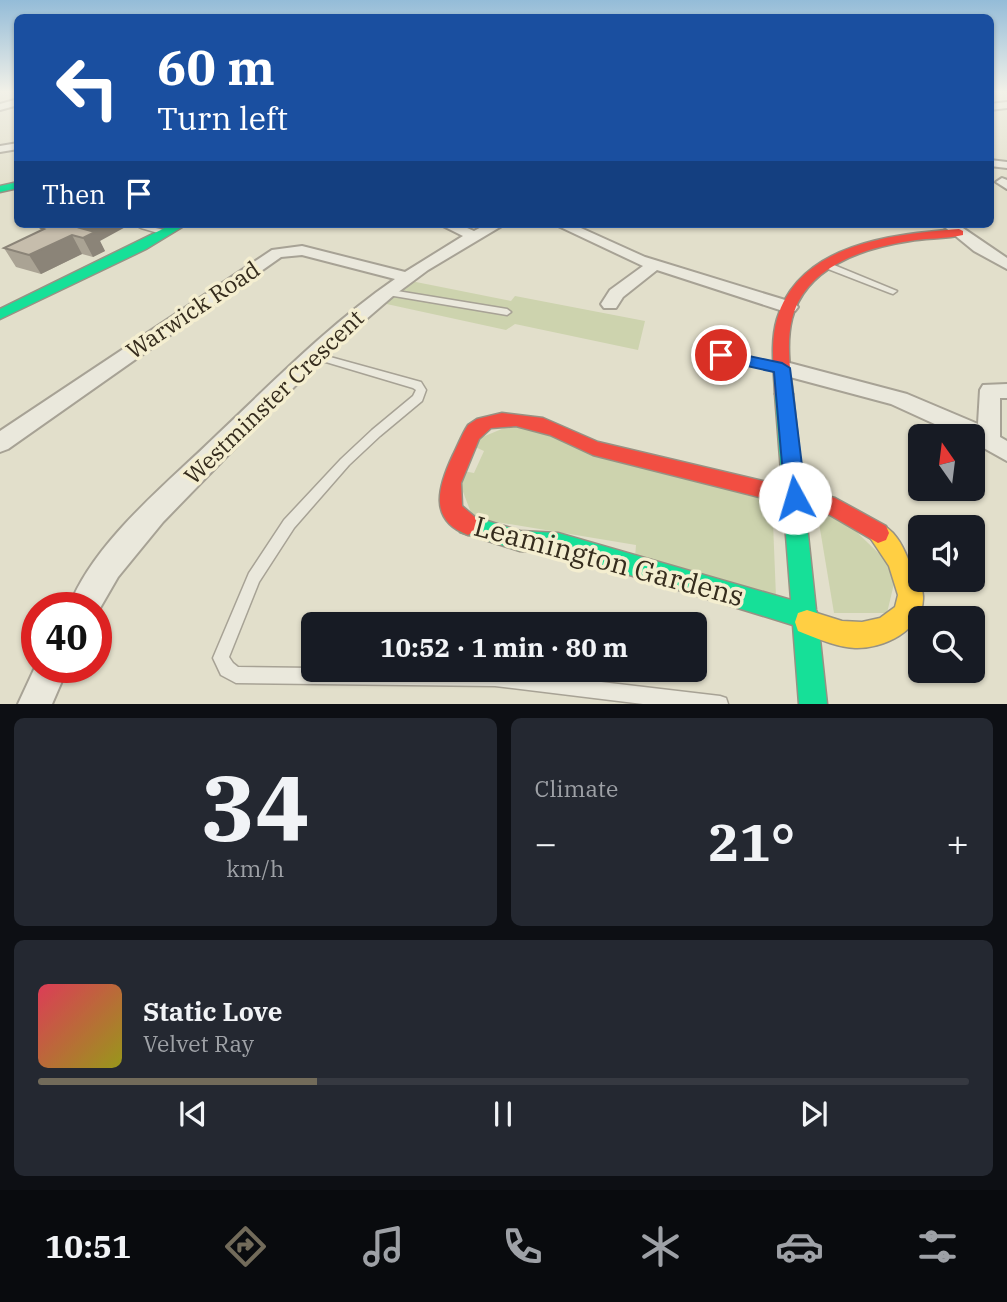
<!DOCTYPE html>
<meta charset="utf-8">
<style>
:root{--surface:#171b24;--page:#242831;--text:#f1f3f6;--muted:#9ea1a6;--line:#363941;--accent:#726b5a}
body{margin:0;font-family:"IBM Plex Serif",serif;background:var(--page);color:var(--text);height:100vh;display:flex;flex-direction:column;font-size:26px;white-space:nowrap}
*{box-sizing:border-box;margin:0}
p{font-size:23px;color:var(--muted)}
.icon{flex:none;width:38px;height:38px;fill:none;stroke:currentColor;stroke-width:2;stroke-linecap:round;stroke-linejoin:round}
.map{position:relative;height:704px;overflow:hidden}
.drawer{display:flex;flex-direction:column;gap:14px;padding:14px;background:#0d0f14;flex:1}
.drawer>*{flex:none}
.banner{position:absolute;left:14px;top:14px;width:980px;height:214px;border-radius:10px;box-shadow:0 2px 5px #0004;background:#1a4fa0;color:#fff;overflow:hidden}
.needle{width:46px;rotate:346deg}
.controls{position:absolute;left:908px;top:424px;display:grid;gap:14px}
.controls a{display:grid;place-items:center;width:77px;height:77px;border-radius:10px;background:var(--surface);box-shadow:0 2px 5px #0004;font-size:35px}
.speed{position:absolute;left:21px;top:592px;display:flex;gap:14px;font-size:35px;font-weight:700;text-align:center}
.speed>*{display:grid;place-content:center;width:91px;height:91px;border-radius:50%;background:var(--surface);box-shadow:0 2px 5px #0004;line-height:1}
.speed .limit{border:10px solid #d22;background:#fff;color:#111}
.pin{position:absolute;display:grid;place-items:center;width:60px;height:60px;color:#fff;margin:-30px;border:4px solid #fff;border-radius:50%;box-shadow:0 2px 7px #0007}
.me{position:absolute;width:77px;margin:-38px;rotate:354deg;stroke-linejoin:round;filter:drop-shadow(0 0 5px #0008)}
.turn{display:flex;align-items:center;gap:24px;height:147px;padding:0 28px;font-size:32px}
.turn .icon{width:91px;height:91px;stroke-width:2.5}
.turn b{display:block;font-size:49px;line-height:60px}
.then{display:flex;align-items:center;height:66px;padding:0 28px;background:#0003;gap:14px;font-size:26px}
.big{font-size:52px;font-weight:700;line-height:1.1}
.drawer .card{flex:1;display:flex;flex-direction:column;justify-content:center;gap:10px;min-width:0;padding:0 24px;border-radius:10px;background:var(--page)}
.drawer .dial{align-items:center;gap:0}
.dial b{font-size:91px;line-height:1}
.song{display:flex;align-items:center;gap:21px}
.cover{width:84px;height:84px;border-radius:10px;background:linear-gradient(135deg,hsl(350 70% 55%),hsl(60 70% 35%))}
.played{height:7px;border-radius:4px;background:linear-gradient(90deg,var(--accent) 30%,var(--line) 30%)}
.keys{display:flex;justify-content:space-around;direction:ltr}
.heat{display:flex;justify-content:space-between;align-items:center;font-size:38px;direction:ltr}
.drawer .tiles{flex:1;display:grid;gap:14px;grid-template-columns:1fr 1fr}
.card:last-child{grid-column:span 2}
.trip{position:absolute;left:301px;top:612px;width:406px;height:70px;border-radius:10px;background:var(--surface);box-shadow:0 2px 5px #0004;font-weight:700;line-height:70px;text-align:center}
.menu{display:flex;height:112px;justify-content:space-around;align-items:center;background:#090b0e;color:var(--muted)}
.menu .icon{width:49px;height:49px}
.menu .on{color:var(--accent)}
.menu b{font-size:32px;color:var(--text)}
.map>svg:first-child{display:block}
</style>
<div class="map">
<svg width="1007" height="704" viewBox="0 0 1007 704">
<rect width="100%" height="100%" fill="#e2dfcb"/>
<!-- green -->
<g fill="#cdd3ae">
<polygon points="411,281 511,301 515,296 645,321 638,350 515,324 506,330 382,303"/>
<polygon points="511,425 772,498 776,597 635,558 636,545 473,518 457,476 463,471 474,473 484,451 473,446 473,441"/>
<polygon points="838,514 897,571 887,613 834,613 818,517"/>
</g>
<g fill="none" stroke-linecap="round" stroke-linejoin="round">
<!-- lane casing -->
<g stroke="#a7a295" stroke-width="3">
<g id="lane">
<polygon points="143,225 168,231 169,233 165,235 141,228 139,227"/>
<polygon points="823,263 829,263 897,291 893,294 890,293 823,267"/>
<polygon points="385,289 507,309 511,312 507,315 382,294 381,292"/>
<polygon points="312,352 421,382 426,390 422,401 380,436 349,465 294,528 259,582 229,657 233,663 238,667 313,668 313,670 499,670 720,696 726,698 728,704 643,704 495,686 236,683 221,675 213,658 249,573 284,520 341,459 372,430 413,396 416,390 413,388 309,357 307,355"/>
<polygon points="721,352 778,364 783,367 778,370 718,357 716,355 718,353"/>
</g>
</g>
<!-- street casing -->
<g stroke="#a7a295" stroke-width="4">
<g id="street">
<polygon points="18,99 18,105 0,110 0,104"/>
<polygon points="1007,102 1007,108 990,110 990,104"/>
<polygon points="18,143 18,149 0,152 0,146"/>
<polygon points="990,160 1007,162 1007,168 990,166"/>
<polygon points="1002,178 1007,180 1007,189 996,182"/>
<path d="M439 224H458L474 231 487 224H505L428 270 393 296 328 352 163 522 118 577 96 615V607H69C94 541 168 483 218 434 275 380 330 324 395 279L302 255 281 257 8 449 0 452V431L272 250 302 246 405 272 463 236Z"/>
<polygon points="554,224 572,224 645,257 795,303 798,307 795,311 783,311 657,270 623,297 616,308 604,308 601,304 610,290 643,266"/>
<polygon points="941,224 957,224 1007,258 1007,269 974,251"/>
<polygon points="782,361 907,394 978,424 980,390 983,385 1007,384 1007,398 1000,398 1000,437 1007,441 1007,461 973,442 973,436 961,436 891,404 775,373 772,368 775,363"/>
<polygon points="37,663 37,667 68,667 52,704 18,704"/>
</g>
</g>
<!-- fast casing -->
<g stroke="#979284" stroke-width="3">
<g id="fast">
<polygon points="18,182 18,188 0,192 0,186"/>
<polygon points="173,224 187,224 146,249 0,319 0,309"/>
<polygon points="784,388 790,390 793,394 816,610 819,617 818,621 827,704 799,704 793,625 558,553 520,551 460,532 457,525 460,518 468,515 520,531 558,533 791,600 775,394 778,390"/>
</g>
</g>
<!-- slow casing -->
<g stroke="#979284" stroke-width="3">
<path id="slow" d="M878 523C894 529 902 544 908 559 913 570 924 587 923 599 922 631 882 649 855 648 836 647 816 638 798 631L795 622 798 613 807 610 842 621 862 622 880 618 895 607 898 595 889 566 867 533 870 526Z"/>
</g>
<!-- jam casing -->
<g stroke="#979284" stroke-width="3">
<g id="jam">
<path d="M959 229 963 231V235C946 239 927 238 910 241 863 248 805 267 792 319 786 343 790 370 793 394L790 398H778L775 394C774 369 770 343 777 319 799 243 894 234 959 229Z"/>
<path d="M502 413 543 418 598 442 835 498 886 526 889 533 886 540 878 543 830 515 593 455 550 435 516 426 491 428 479 439 461 483 462 506 476 518 479 525 476 532 468 535C427 520 439 485 453 455 458 445 462 434 468 425L477 419Z"/>
</g>
</g>
<!-- lane -->
<use href="#lane" fill="#eae8dc" fill-rule="evenodd"/>
<!-- street -->
<use href="#street" fill="#eae8dc" fill-rule="evenodd"/>
<!-- fast -->
<use href="#fast" fill="#16e098" fill-rule="evenodd"/>
<!-- slow -->
<use href="#slow" fill="#ffcf43" fill-rule="evenodd"/>
<!-- jam -->
<use href="#jam" fill="#f24e42" fill-rule="evenodd"/>
</g>
<!-- wall -->
<polygon fill="#aaa394" points="39,227 100,241 105,251 93,257 82,254 41,274 16,267 4,248 41,230"/>
<!-- shaded-wall -->
<g fill="#8b8478">
<polygon points="88,224 131,224 100,241 105,251 93,257 83,238 80,228"/>
<polygon points="72,235 82,254 41,274 29,255"/>
</g>
<!-- building -->
<polygon fill="#c6bdac" stroke="#8b8478" stroke-width="2" points="47,224 88,224 80,228 95,232 83,238 72,235 29,255 4,248 44,229 39,227"/>
<!-- sky -->
<linearGradient id="sky" x2="0" y2="1"><stop stop-color="#94bcd8"/><stop offset="0.48" stop-color="#f2f1e8"/><stop offset="1" stop-color="#f2f1e8" stop-opacity="0"/></linearGradient>
<rect width="1007" height="191" fill="url(#sky)"/>
<!-- route -->
<polygon fill="#1a73e8" stroke="#114b97" stroke-width="2" points="721,350 782,363 790,368 806,498 803,505 795,507 788,505 785,498 774,372 715,359 713,355 715,352"/>
<g text-anchor="middle" stroke-width="7" stroke-linejoin="round" paint-order="stroke">
<!-- street labels -->
<g font-size="23" fill="#352c1d" stroke="#f4eed0">
<text transform="translate(193 310) rotate(-34)" y="8">Warwick Road</text>
<text transform="translate(274 397) rotate(-44)" y="8">Westminster Crescent</text>
</g>
<!-- near-street labels -->
<g font-size="28" fill="#352c1d" stroke="#f4eed0">
<text transform="translate(609 561) rotate(15)" y="10">Leamington Gardens</text>
</g>
</g>
</svg>
<div class="controls">
<a><svg class="needle" viewBox="-14 -14 28 28"><path d="M0-13l5 13h-10z" fill="#e53935"/><path d="M0 13l5-13h-10z" fill="#9ea1a6"/></svg></a>
<a><svg class="icon" aria-label="sound" viewBox="0 0 24 24"><path d="M4 9h4l5-4v14l-5-4H4zM17 9q2 3 0 6"/></svg></a>
<a><svg class="icon" aria-label="search" viewBox="0 0 24 24"><circle cx="10" cy="10" r="6"/><path d="M15 15l6 6"/></svg></a>
</div>
<div class="speed"><div class="limit">40</div></div>
<div class="pin" style="left:721px;top:355px;background:#d93025"><svg class="icon" aria-label="arrive" viewBox="0 0 24 24"><path d="M6 21V4h12l-3 4 3 4H6"/></svg></div>
<svg class="me" style="left:795px;top:498px" viewBox="-20 -20 40 40"><circle r="19" fill="#fff"/><path d="M0-13L10 11 0 6-10 11z" fill="#1a73e8"/></svg>
<div class="trip">10:52 · 1 min · 80 m</div>
<div class="banner">
<div class="turn"><svg class="icon" aria-label="left" viewBox="0 0 24 24"><path d="M17 20v-9H6M10 6l-5 5 5 5"/></svg><div><b>60 m</b>Turn left</div></div>
<div class="then">Then<svg class="icon" aria-label="arrive" viewBox="0 0 24 24"><path d="M6 21V4h12l-3 4 3 4H6"/></svg></div>
</div>
</div>
<section class="drawer">
<div class="tiles">
<div class="card dial"><b>34</b><p>km/h</p></div>
<div class="card"><p>Climate</p>
<div class="heat"><a>−</a><b class="big">21°</b><a>+</a></div>
</div>
<div class="card">
<div class="song"><i class="cover"></i><div><b>Static Love</b><p>Velvet Ray</p></div></div>
<div class="played"></div>
<div class="keys"><svg class="icon" aria-label="previous" viewBox="0 0 24 24"><path d="M18 5L8 12l10 7zM5 5v14"/></svg><svg class="icon" aria-label="pause" viewBox="0 0 24 24"><path d="M8 5v14M16 5v14"/></svg><svg class="icon" aria-label="next" viewBox="0 0 24 24"><path d="M6 5l10 7-10 7zM19 5v14"/></svg></div>
</div>
</div>
</section>
<nav class="menu">
<b>10:51</b>
<svg class="icon on" aria-label="directions" viewBox="0 0 24 24"><path d="M12 3l9 9-9 9-9-9zM9 14v-3h6M13 9l2 2-2 2"/></svg>
<svg class="icon" aria-label="music" viewBox="0 0 24 24"><path d="M9 18V5l10-2v13"/><circle cx="6" cy="18" r="3"/><circle cx="16" cy="16" r="3"/></svg>
<svg class="icon" aria-label="phone" viewBox="0 0 24 24"><path d="M5 4h4l2 5-3 2q2 4 5 5l2-3 5 2v4C11 20 4 13 5 4z"/></svg>
<svg class="icon" aria-label="climate" viewBox="0 0 24 24"><path d="M12 3v18M4 7l16 10M4 17L20 7"/></svg>
<svg class="icon" aria-label="car" viewBox="0 0 24 24"><path d="M5 17H2v-5l4-1 3-4h7l3 4 3 1v5h-3M9 17h6M6 11h13"/><circle cx="7" cy="17" r="2"/><circle cx="17" cy="17" r="2"/></svg>
<svg class="icon" aria-label="filters" viewBox="0 0 24 24"><path d="M4 7h16M4 17h16"/><circle cx="9" cy="7" r="2"/><circle cx="15" cy="17" r="2"/></svg>
</nav>
